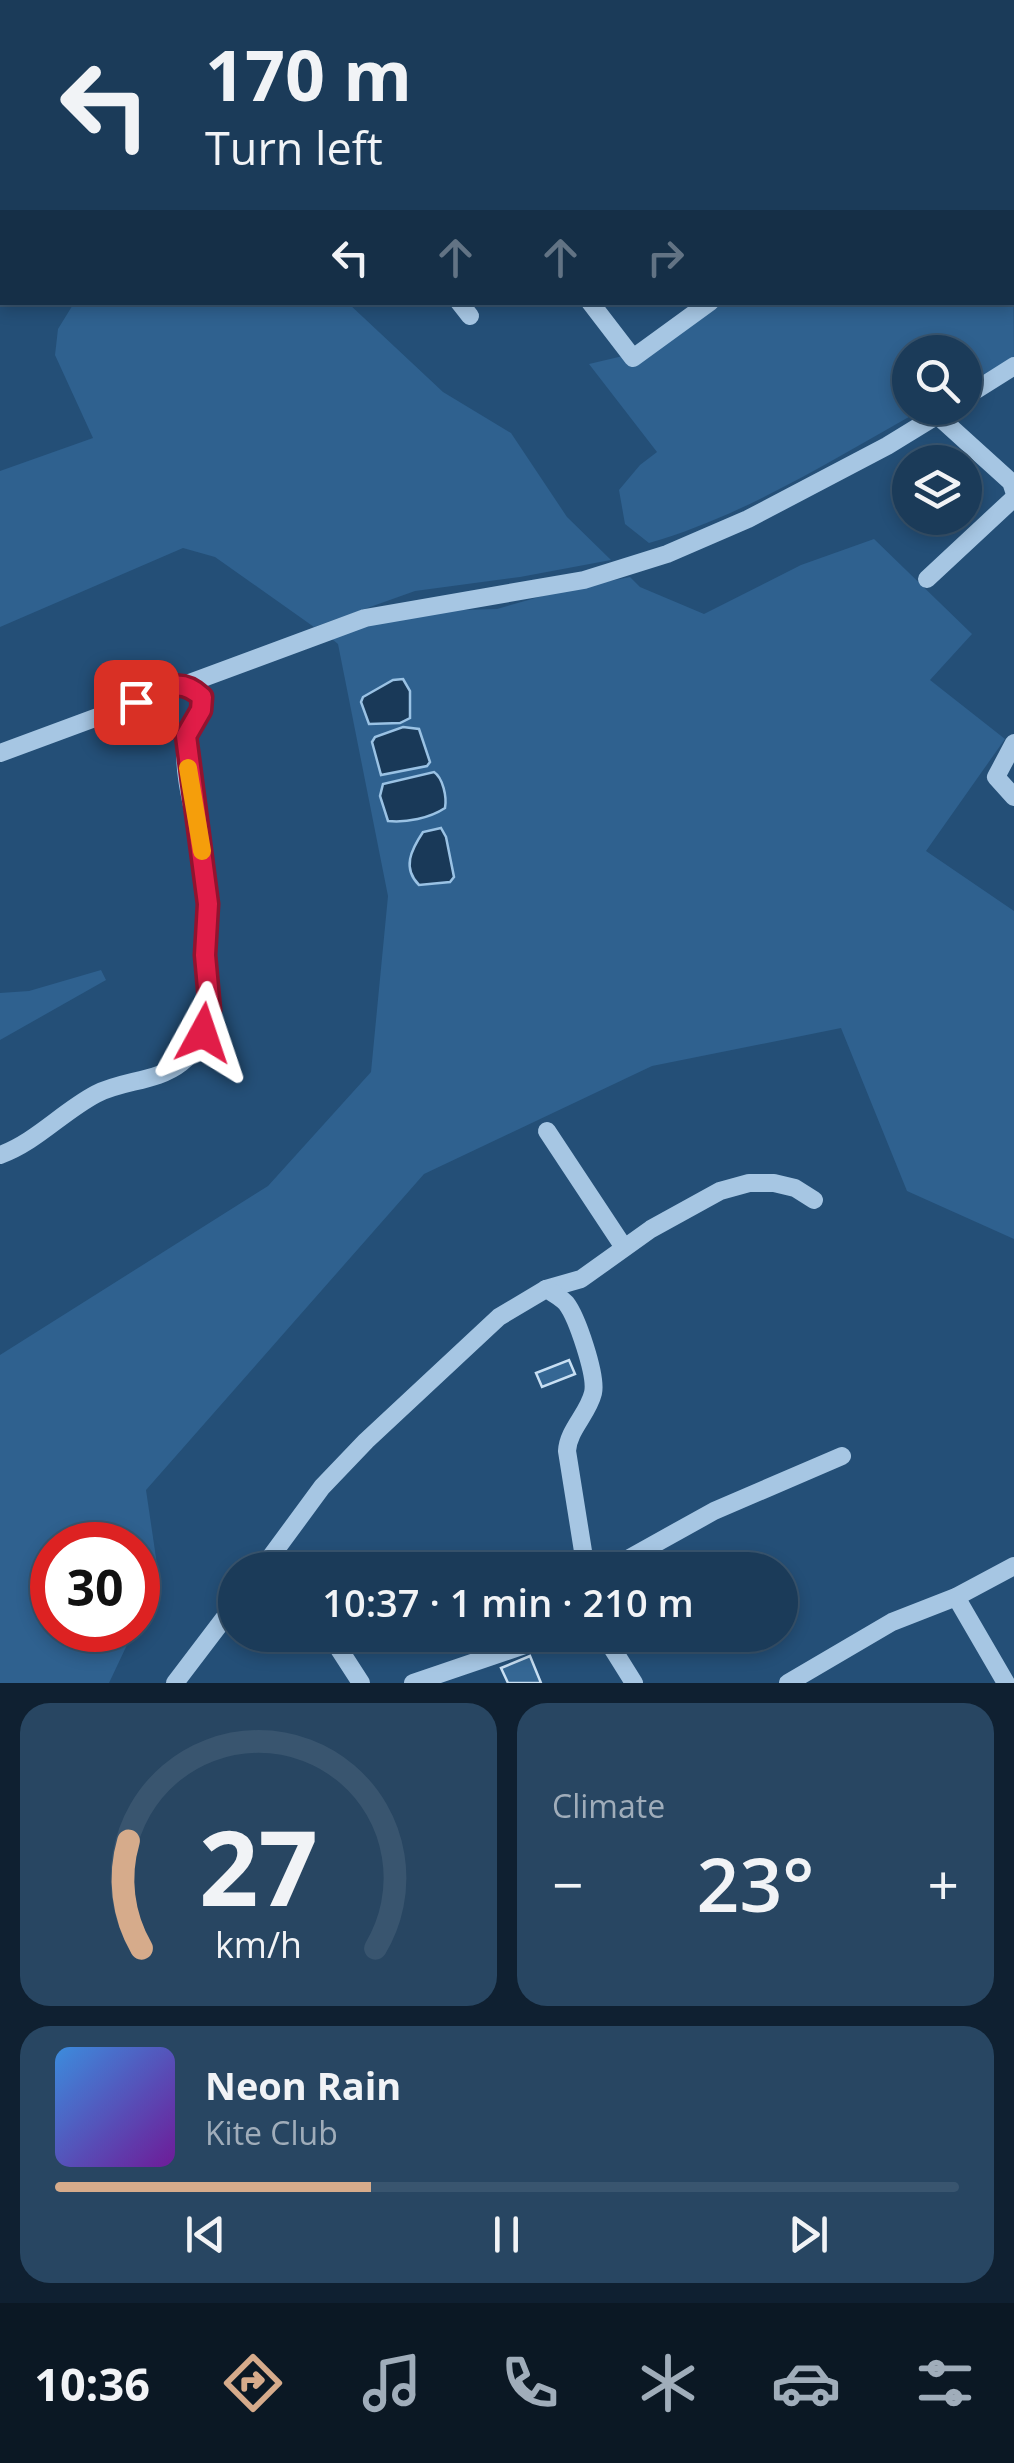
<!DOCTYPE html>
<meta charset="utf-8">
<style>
:root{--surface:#1b3b59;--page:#284662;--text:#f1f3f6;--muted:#a0adba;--line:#39556f;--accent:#d6ab8b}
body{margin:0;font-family:"Open Sans",sans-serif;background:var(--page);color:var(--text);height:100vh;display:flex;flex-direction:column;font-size:38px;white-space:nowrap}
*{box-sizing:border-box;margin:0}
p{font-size:32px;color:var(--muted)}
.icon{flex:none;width:55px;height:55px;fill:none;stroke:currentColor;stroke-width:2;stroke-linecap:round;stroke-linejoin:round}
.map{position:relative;height:1683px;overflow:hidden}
.side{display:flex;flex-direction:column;gap:20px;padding:20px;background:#0f2031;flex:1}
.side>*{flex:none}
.banner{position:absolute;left:0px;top:0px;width:1015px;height:305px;box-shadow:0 5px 15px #0003,0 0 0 2px var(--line);background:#1b3b59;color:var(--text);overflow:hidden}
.buttons{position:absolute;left:892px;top:335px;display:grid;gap:20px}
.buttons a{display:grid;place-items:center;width:90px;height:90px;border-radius:50%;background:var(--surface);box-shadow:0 5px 15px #0003,0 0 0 2px var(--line);font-size:50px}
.speed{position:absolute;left:30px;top:1522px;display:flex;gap:20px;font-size:50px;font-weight:700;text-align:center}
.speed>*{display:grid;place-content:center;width:130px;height:130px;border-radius:50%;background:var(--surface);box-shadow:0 5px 15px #0003,0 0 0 2px var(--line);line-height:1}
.speed .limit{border:15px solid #d22;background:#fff;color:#111}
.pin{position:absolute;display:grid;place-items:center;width:85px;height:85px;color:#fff;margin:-42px;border-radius:20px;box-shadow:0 5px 15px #0006}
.me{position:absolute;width:110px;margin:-55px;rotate:5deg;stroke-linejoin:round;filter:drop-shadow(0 0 8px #0008)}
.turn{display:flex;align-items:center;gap:35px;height:210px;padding:0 40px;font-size:45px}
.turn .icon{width:130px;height:130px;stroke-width:2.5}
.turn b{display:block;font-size:70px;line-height:85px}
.lanes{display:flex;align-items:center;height:95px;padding:0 40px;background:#0003;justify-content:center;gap:50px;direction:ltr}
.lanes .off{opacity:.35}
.big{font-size:75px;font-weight:600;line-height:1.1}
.side .card{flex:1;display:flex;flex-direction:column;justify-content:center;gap:15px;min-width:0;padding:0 35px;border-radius:30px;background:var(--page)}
.side .dial{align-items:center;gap:0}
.dial svg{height:260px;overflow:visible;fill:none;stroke:var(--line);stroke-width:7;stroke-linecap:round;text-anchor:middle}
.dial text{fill:var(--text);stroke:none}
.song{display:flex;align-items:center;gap:30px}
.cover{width:120px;height:120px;border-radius:15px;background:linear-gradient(135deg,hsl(210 70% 55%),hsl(280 70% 35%))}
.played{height:10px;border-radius:5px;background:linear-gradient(90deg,var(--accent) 35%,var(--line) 35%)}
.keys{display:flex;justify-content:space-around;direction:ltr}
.heat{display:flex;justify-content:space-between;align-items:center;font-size:55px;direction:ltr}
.side .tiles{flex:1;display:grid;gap:20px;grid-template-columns:1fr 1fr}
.card:last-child{grid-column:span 2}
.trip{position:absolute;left:218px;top:1552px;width:580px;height:100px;border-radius:50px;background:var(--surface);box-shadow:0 5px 15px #0003,0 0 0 2px var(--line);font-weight:600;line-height:100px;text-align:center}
.menu{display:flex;height:160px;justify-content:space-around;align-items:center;background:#0b1824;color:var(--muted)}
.menu .icon{width:70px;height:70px}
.menu .on{color:var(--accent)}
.menu b{font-size:45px;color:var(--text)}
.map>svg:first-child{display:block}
</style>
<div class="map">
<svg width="1014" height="1683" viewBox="0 0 1014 1683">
<rect width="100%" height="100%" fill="#244f77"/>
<!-- green -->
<g fill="#2f618f" fill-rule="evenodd">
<polygon points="0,0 140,2 2,2 0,198"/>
<path d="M1013 253 1014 358 965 385V352H910V408H925C836 457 747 515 649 543L625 524 619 490 640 465 657 452 589 364 623 356 696 303 1012 302Z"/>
<polygon points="74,303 348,303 443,392 511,433 567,517 611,560 520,577 415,591 314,627 215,557 183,548 0,627 0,471 93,438 55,355 58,329"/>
<path d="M874 539 972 634 930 680 1005 739 926 851 1014 911V1239L907 1191 841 1028 652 1066 424 1174 146 1490 159 1578 138 1623V1545H52V1630H134L109 1683H0V1355L268 1186 371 1072 388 896 338 644 332 639 388 618 427 611 497 609 560 591 630 577 640 587 704 614 801 565ZM403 727H415L382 775 372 742 375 737ZM430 772 438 775 446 802 425 817 388 822 383 784ZM409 858 453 877 450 882 432 885 414 881Z"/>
<polygon points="101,970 106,980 0,1040 0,993 29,991"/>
</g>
<!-- water -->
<g fill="#193958" stroke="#9ac2e4" stroke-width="2.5">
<polygon points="403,679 410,691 410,718 400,723 369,724 361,702 363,697 393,680"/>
<polygon points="403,727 419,729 430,762 427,766 381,775 372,742 375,737"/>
<path d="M434 772C443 778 447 797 445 808 430 818 406 823 388 821L380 796 383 784Z"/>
<path d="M441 828 446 837 454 877 450 882 419 885C402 868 411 850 423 832Z"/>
</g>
<!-- building -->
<g fill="#356794" stroke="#c8dff3" stroke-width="2.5">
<polygon points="569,1360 575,1374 542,1387 536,1373"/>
<polygon points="530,1656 541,1683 508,1683 501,1668"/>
</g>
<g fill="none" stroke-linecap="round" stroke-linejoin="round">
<!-- minor -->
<g stroke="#a6c6e3" stroke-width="18">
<polyline points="356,0 358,2"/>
<polyline points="665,0 668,2"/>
<polyline points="866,2 868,0"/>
<polyline points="1012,54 1014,52"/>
<polyline points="1012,237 1014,238"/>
<polyline points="459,302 470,316"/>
<polyline points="590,302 633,358 710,302"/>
<polyline points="965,397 1014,366"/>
<polyline points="937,415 1011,482 1014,491"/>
<polyline points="927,579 1014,498"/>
<polyline points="1014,743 996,777 1014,797"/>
<polyline points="0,753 365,618 584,580 667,554 748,519 887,446 949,408"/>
<polyline points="547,1131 623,1246"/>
<path d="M0 1155C36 1142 62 1112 96 1094 123 1080 157 1082 181 1063 217 1034 206 997 205 957 204 927 208 897 204 866 199 825 181 780 186 738 188 722 201 714 202 697L189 685"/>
<polyline points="546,1289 581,1279 651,1229 720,1191 749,1183 774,1183 795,1188 814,1200"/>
<path d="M261 1570 322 1487 366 1441 499 1317 546 1289C553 1293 560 1297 566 1303 577 1317 597 1376 593 1393 588 1414 568 1430 567 1451L586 1570"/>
<polyline points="608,1570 714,1511 842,1456"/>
<polyline points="956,1597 1006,1683"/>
<polyline points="330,1635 361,1683"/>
<polyline points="604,1635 634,1683"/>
<polyline points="175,1683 235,1604"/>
<polyline points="413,1683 554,1635"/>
<polyline points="788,1683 892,1622 956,1597 1014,1566"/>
</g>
</g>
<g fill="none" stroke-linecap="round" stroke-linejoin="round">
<!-- route casing -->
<g stroke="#92132f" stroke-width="25">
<path id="route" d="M136 702C163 691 177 674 202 697L201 710 186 736 208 904 205 955 210 1010 203 1033"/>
</g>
<!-- route -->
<use href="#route" stroke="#e11d48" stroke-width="18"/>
<!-- slow -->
<polyline stroke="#f59e0b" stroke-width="18" points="188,768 202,851"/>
</g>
</svg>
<div class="buttons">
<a><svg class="icon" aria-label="search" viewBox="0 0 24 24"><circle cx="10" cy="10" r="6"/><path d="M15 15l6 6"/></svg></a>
<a><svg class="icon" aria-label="layers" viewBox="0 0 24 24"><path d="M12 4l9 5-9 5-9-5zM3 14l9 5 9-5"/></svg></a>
</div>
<div class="speed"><div class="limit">30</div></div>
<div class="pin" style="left:136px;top:702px;background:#d93025"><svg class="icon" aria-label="arrive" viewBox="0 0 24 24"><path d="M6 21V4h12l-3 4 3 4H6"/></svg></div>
<svg class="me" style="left:203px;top:1033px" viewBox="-20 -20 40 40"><path d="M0-17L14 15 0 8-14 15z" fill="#e11d48" stroke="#fff" stroke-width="4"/></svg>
<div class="trip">10:37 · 1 min · 210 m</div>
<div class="banner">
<div class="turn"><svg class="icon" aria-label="left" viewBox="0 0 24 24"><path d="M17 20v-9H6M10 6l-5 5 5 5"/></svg><div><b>170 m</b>Turn left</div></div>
<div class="lanes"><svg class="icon" aria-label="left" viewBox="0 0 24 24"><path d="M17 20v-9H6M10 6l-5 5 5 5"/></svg><svg class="icon off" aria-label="ahead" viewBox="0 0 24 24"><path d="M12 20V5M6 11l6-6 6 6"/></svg><svg class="icon off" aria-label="ahead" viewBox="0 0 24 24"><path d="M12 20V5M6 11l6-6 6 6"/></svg><svg class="icon off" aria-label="right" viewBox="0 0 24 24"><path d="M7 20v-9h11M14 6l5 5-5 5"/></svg></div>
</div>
</div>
<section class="side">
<div class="tiles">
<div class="card dial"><svg viewBox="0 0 100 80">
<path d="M14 69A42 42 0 1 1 86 69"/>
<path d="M14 69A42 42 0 0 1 10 36" stroke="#d6ab8b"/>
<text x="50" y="56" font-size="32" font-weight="700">27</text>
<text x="50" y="72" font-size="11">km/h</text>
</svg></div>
<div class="card"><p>Climate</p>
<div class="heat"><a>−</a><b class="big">23°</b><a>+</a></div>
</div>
<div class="card">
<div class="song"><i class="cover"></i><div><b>Neon Rain</b><p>Kite Club</p></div></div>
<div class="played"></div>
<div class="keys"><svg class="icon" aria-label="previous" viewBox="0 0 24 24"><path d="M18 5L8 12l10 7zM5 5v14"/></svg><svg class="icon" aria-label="pause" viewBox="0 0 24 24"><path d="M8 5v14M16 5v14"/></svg><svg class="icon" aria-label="next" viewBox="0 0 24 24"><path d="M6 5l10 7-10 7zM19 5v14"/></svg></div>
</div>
</div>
</section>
<nav class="menu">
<b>10:36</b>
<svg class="icon on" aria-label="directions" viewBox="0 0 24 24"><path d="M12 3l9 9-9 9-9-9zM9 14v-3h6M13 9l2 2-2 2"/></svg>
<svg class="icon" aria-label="music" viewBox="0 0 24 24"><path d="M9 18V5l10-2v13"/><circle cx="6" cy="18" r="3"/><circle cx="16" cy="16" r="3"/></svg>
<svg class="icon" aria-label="phone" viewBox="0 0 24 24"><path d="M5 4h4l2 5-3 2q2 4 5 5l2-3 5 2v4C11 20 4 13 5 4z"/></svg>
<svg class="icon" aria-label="climate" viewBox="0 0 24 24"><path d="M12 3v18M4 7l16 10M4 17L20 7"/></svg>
<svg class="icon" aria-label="car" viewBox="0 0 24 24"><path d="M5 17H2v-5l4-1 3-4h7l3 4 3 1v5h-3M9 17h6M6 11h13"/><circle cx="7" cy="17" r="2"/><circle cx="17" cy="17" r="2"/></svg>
<svg class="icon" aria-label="filters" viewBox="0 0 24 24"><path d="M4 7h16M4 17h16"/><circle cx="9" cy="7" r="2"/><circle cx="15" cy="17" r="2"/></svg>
</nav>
